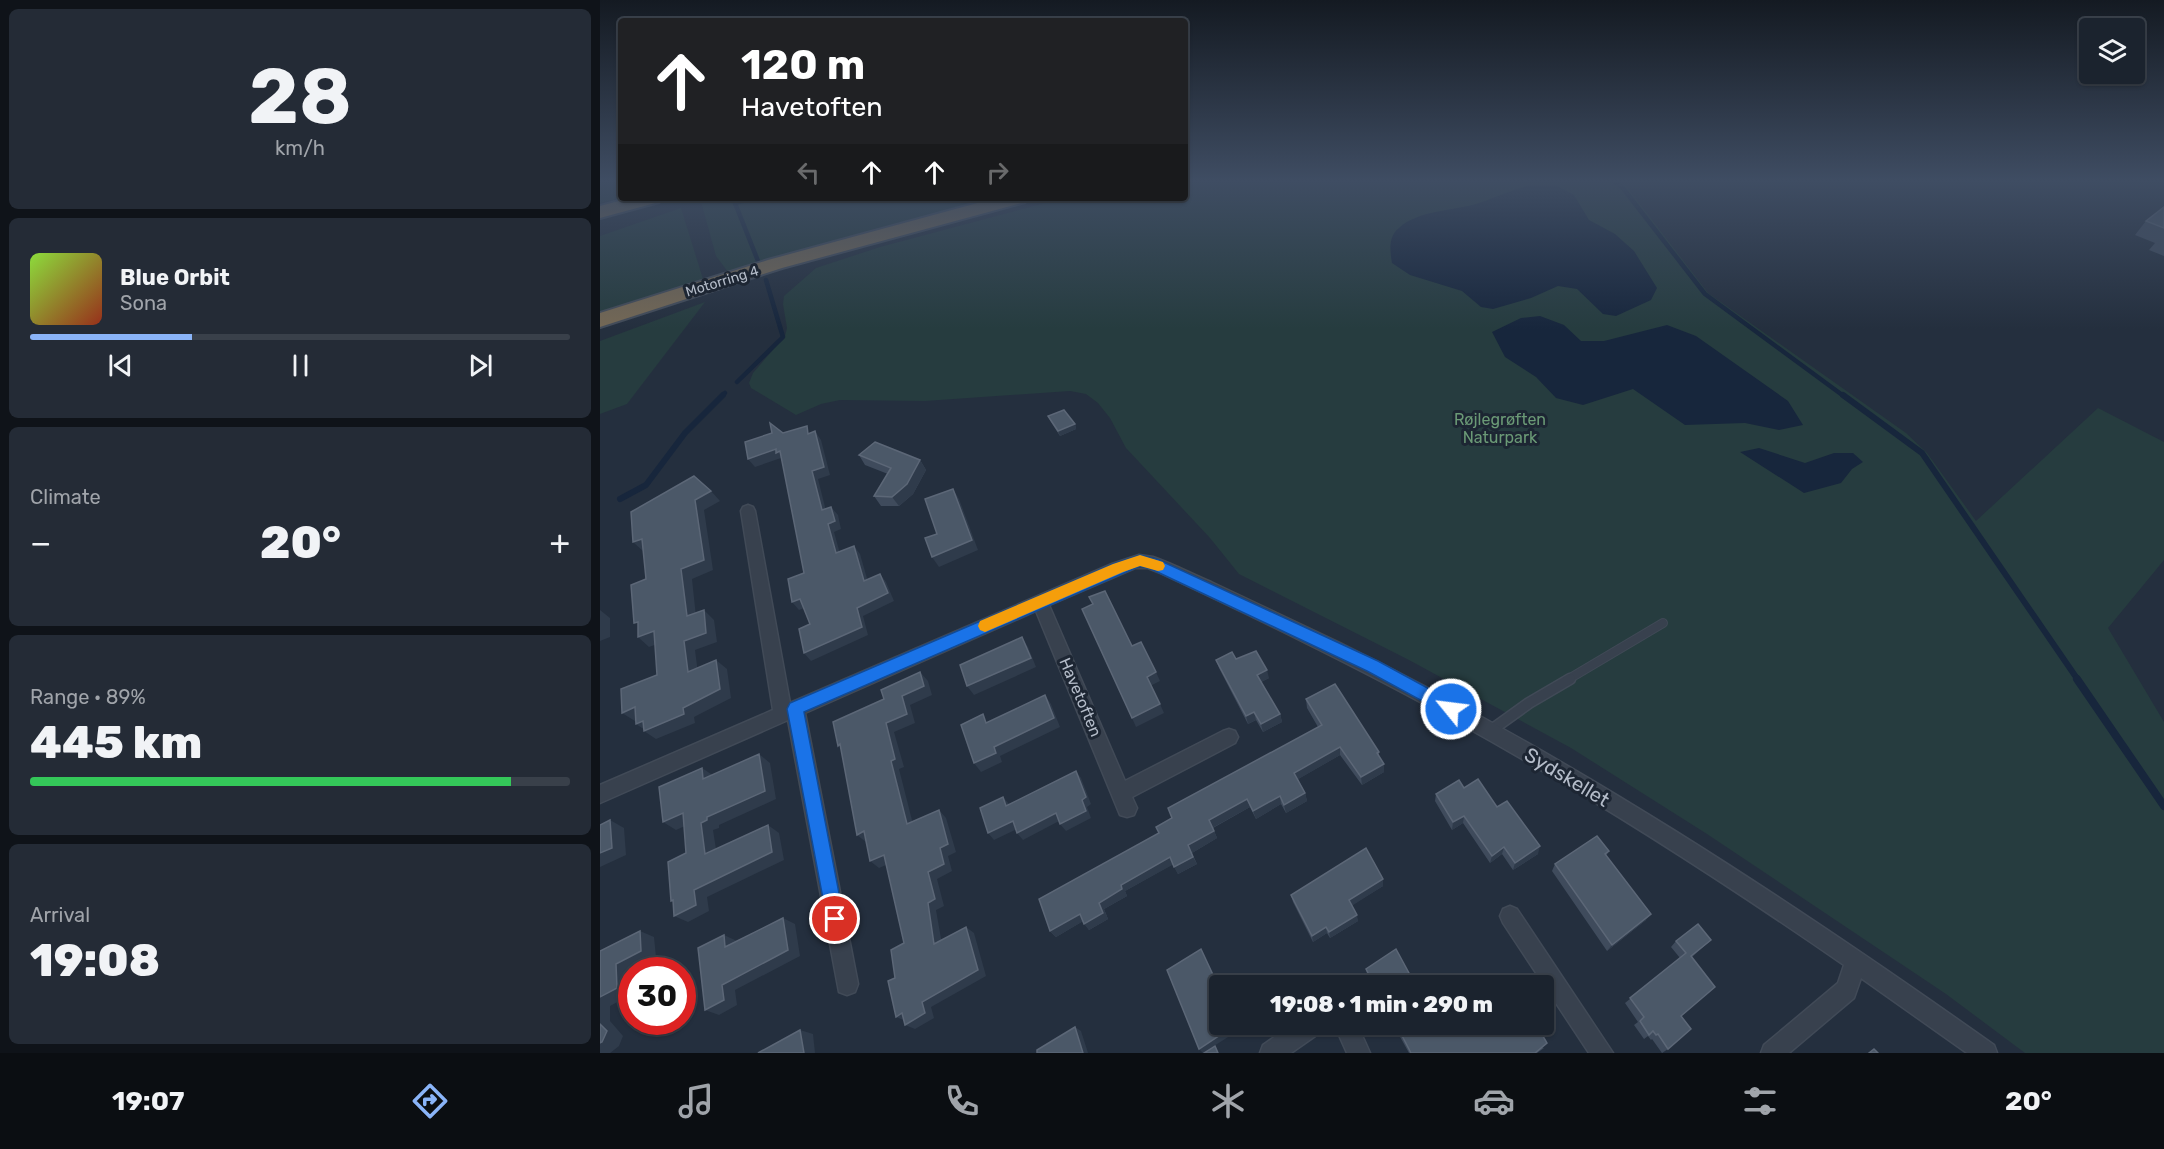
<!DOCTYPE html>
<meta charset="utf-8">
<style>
:root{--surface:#1b232e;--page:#242b36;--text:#f1f3f6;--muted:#a0a4aa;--line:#39404a;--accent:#8ab4f8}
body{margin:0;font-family:Rubik,sans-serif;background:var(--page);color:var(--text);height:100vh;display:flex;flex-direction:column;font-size:22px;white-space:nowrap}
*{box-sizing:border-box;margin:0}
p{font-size:20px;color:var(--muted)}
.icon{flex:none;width:33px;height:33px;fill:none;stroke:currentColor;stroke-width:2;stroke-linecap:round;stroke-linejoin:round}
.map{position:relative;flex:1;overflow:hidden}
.side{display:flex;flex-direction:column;gap:9px;padding:9px;background:#0f1319;width:600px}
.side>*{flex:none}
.guide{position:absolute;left:18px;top:18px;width:570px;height:183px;border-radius:6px;box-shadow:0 2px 4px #0004,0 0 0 2px var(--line);background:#202124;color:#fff;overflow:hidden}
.tools{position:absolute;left:1479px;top:18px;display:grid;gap:12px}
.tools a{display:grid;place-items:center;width:66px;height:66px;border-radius:6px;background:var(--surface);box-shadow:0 2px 4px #0004,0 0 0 2px var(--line);font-size:30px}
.speed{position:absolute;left:18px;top:957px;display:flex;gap:12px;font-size:30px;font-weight:700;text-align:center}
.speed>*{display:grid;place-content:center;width:78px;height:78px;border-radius:50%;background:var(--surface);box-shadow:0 2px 4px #0004,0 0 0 2px var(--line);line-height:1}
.speed .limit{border:9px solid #d22;background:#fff;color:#111}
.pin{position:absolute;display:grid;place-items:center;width:51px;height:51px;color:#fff;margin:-26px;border:3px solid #fff;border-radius:50%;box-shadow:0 2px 6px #0007}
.me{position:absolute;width:66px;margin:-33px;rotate:299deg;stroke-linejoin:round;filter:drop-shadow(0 0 4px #0008)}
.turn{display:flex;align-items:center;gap:21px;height:126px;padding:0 24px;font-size:27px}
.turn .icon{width:78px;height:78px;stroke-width:2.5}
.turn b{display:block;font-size:42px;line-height:51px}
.lanes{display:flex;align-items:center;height:57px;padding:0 24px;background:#0003;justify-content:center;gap:30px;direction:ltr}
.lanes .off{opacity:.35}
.big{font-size:45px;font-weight:800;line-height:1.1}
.side .tile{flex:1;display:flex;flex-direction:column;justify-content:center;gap:9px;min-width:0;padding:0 21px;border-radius:9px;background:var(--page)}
.side .dial{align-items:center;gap:0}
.dial b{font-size:78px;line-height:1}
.song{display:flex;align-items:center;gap:18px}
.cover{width:72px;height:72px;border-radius:9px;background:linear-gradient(135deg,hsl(90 70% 55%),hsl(10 70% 35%))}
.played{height:6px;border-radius:3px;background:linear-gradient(90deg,var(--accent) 30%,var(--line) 30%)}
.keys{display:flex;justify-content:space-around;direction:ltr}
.heat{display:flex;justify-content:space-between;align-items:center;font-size:33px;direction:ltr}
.charge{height:9px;border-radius:4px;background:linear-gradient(90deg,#34c759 89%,var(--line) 0)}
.trip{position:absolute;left:609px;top:975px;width:345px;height:60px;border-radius:6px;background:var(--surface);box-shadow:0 2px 4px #0004,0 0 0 2px var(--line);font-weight:800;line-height:60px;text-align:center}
.tab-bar{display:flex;height:96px;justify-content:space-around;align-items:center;background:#0b0e12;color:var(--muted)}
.tab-bar .icon{width:42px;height:42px}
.tab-bar .active{color:var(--accent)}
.tab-bar b{font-size:27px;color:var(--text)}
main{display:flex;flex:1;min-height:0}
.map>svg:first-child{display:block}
</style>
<main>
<section class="side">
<div class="tile dial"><b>28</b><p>km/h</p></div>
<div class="tile">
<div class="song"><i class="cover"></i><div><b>Blue Orbit</b><p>Sona</p></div></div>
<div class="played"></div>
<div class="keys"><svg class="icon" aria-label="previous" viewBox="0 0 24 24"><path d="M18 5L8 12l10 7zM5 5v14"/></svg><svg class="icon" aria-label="pause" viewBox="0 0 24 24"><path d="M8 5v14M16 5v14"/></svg><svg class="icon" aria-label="next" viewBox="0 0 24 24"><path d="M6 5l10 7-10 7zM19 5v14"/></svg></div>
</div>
<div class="tile"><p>Climate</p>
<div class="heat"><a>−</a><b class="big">20°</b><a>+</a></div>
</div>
<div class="tile"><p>Range · 89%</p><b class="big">445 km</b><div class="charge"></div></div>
<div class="tile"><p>Arrival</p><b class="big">19:08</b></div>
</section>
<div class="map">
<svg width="1564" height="1053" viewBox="0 0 1564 1053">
<rect width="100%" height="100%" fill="#242f3e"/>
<!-- green -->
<g fill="#263c3f">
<polygon points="0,181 21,181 21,198 0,203"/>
<polygon points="585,181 1020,181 1026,186 1108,293 1306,433 1327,453 1376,521 1498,408 1564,442 1564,560 1508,628 1564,722 1564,1053 1425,1053 1346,994 1107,834 971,748 809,660 639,574 610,538 526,448 510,418 498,403 486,394 470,391 325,401 240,400 221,404 196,415 151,388 149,383 153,373 185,336 187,328 183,304 184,296 216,268 280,247 464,198 585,198"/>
<polygon points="100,198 395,198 282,227 128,272 116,256"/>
<polygon points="81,208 103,279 0,312 0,236"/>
<polygon points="105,302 27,404 0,414 0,341"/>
</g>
<!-- water -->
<g fill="#17263c">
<path d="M931 185H955L974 195 989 220 1015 234 1034 251 1057 288 1051 300 1016 316 1003 314 977 289 958 286 931 298 893 309 881 307 862 291 810 275 792 263C790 250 788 237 799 228 818 210 854 211 879 203 897 197 913 189 931 185Z"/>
<polygon points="940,316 964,325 981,341 1004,341 1067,325 1096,336 1188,401 1203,425 1179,430 1145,423 1085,425 1033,389 983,405 956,398 936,377 905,357 892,332 921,318"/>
<polygon points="1159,448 1205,463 1234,453 1253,453 1263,462 1252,469 1241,483 1204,493 1140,452"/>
</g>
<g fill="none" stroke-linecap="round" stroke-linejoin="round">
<!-- stream-far2 -->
<g stroke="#17263c" stroke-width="4.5">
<polyline points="1013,181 1022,187 1105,294 1245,397"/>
<polyline points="133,198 158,261"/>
<polyline points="135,203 154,198"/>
<polyline points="137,382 183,337 166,280"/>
<polyline points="121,397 125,393"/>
</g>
<!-- stream-far1 -->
<g stroke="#17263c" stroke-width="6">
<polyline points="1243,395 1322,453 1478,680"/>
<polyline points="20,499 46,485 85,433 123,395"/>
</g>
<!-- stream -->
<polyline stroke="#17263c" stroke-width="8" points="1477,679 1564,806"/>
<!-- service-far1 casing -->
<g stroke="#414a57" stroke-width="10">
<polyline id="service-far1" points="967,680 1063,623"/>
</g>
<!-- service casing -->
<g stroke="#414a57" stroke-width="13">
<polyline id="service" points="890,731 929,703 970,679"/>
</g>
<!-- minor casing -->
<g stroke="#414a57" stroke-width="3">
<g id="minor">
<path d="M148 505 153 507 155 511 190 703 512 564 539 555 553 557C573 564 592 574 611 582 654 602 697 623 740 643 970 756 1185 897 1394 1045L1397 1053H1367L1261 978 1254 998 1189 1053H1161L1164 1045 1238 983 1244 965C1118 878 989 795 855 721 758 667 658 619 558 572L548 568H535L449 605 525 781 623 731 629 729 635 731 638 737 635 743 532 797 537 808 534 815 527 817 520 815 436 611 205 713 258 984 255 992 247 995 239 992 188 720 0 803V785L173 710 141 511 143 507Z"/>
<polygon points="910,906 917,909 1013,1053 989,1053 903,923 900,916 903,909"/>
<polygon points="693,1024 724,1024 721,1032 691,1053 660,1053 663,1045"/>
<polygon points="734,1024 757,1024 770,1053 747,1053"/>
</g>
</g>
<!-- motorway casing -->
<g stroke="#434c59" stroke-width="4">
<g id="motorway">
<polygon points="30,198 62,198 59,202 0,218 0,206"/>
<polygon points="396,198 428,198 425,202 182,268 0,327 0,313 168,260"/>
</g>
</g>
<!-- service-far1 -->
<use href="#service-far1" stroke="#38414e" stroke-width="8"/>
<!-- service -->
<use href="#service" stroke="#38414e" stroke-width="10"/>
<!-- minor -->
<use href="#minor" fill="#38414e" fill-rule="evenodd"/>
<!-- motorway -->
<use href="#motorway" fill="#746855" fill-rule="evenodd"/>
</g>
<!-- wall -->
<g fill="#3f4b5c">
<polygon points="1564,207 1564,256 1549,250 1555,243 1535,235 1546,221"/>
<polygon points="448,416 475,424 476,429 460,436 451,422"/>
<polygon points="259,455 320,460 326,470 313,494 299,506 281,506 274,496 288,474 265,465"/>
<polygon points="636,659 669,678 661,682 680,714 682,722 663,732 656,720 648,724 619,668 616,660"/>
<polygon points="706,699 779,752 779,756 784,772 762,785 740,755 698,779 705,793 707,801 686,813 681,804 656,819 650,807 613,828 617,838 592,853 597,864 578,874 573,864 525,891 527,896 504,909 508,919 489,930 483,921 456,937 450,931 559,833 572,818 718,727 707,708"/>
<polygon points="864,788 897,807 938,854 913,870 902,854 890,863 863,823 852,830 835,801 836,794"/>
<polygon points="1009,851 1006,856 1046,920 1007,951 952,871 955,864"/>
<polygon points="783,879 783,886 752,905 758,921 730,938 727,933 713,942 693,902 691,895"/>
<polygon points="1111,940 1092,957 1081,1016 1068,1049 1062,1053 1052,1039 1051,1040 1048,1036 1044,1039 1034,1025 1038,1022 1025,1003 1080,958 1071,947 1076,941"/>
<polygon points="766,969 816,986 773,986 767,974"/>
<polygon points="793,1024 863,1024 870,1035 907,1036 944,1048 937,1053 809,1053"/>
</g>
<!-- shaded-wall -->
<g fill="#2f3b4b">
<polygon points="475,424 476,429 460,436 458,431"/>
<polygon points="215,431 221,440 230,475 218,479 228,519 222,510 212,471"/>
<polygon points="176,449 180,451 183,461 181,458 155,467 148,459"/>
<polygon points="320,460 326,470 313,494 299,506 292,497"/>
<polygon points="353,489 359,499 378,550 339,567 332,557"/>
<polygon points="111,491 120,501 104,510 113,570 92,579 97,626 87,616 81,569 95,500"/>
<polygon points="231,507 238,515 241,529 234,532 242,561 236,553 228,524"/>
<polygon points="42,539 44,552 33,542"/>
<polygon points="254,546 260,554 270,589 264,581"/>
<polygon points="280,574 286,582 294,601 263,616 268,635 211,661 204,653"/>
<polygon points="200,599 207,607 199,610 192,602"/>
<polygon points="0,610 10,618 10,637 0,641"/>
<polygon points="104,610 114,620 117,642 95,650 99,681 88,672 84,641"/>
<polygon points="54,631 65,641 49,647 38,637"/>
<polygon points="422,637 428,647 436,667 374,695 367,686"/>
<polygon points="116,660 127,669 131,698 94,717 95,723 56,739 44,731 45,730 36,724 83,708"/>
<polygon points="667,670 669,678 659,683 657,675"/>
<polygon points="320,672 328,681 332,695 310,705 315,723 294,732 304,767 299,769 315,832 307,824 291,761 286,723 302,696"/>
<polygon points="556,672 560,681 550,686 547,677"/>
<polygon points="445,695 451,704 460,727 400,756 402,762 381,772 374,763 394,747"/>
<polygon points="560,704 564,713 536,727 532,718"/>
<polygon points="35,707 48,716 35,721 22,713"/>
<polygon points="654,712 656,720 648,724 646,716"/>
<polygon points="680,714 682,722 663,732 661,724"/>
<polygon points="740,747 740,755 695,781 694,773"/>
<polygon points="159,754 170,763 176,799 119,825 119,828 113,830 118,862 105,854 101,823 107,817"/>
<polygon points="784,764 784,772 762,785 761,777"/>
<polygon points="102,768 114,776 103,779"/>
<polygon points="476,771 481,778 491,804 487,807 491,818 466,831 460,824"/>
<polygon points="705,793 707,801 686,813 684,805"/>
<polygon points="680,796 681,804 656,819 653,811"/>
<polygon points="403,797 409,804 406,806"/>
<polygon points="647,799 650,807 612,828 609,820"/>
<polygon points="339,810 346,818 356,852 348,856 352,871 337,879 344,906 336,910 343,950 334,944 328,903 328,872 340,848"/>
<polygon points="83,813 96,821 76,830 63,822"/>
<polygon points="456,813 461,820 423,840 417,833"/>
<polygon points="864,816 863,823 852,830 853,822"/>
<polygon points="10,820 24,828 26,855 0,867 0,853"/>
<polygon points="413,821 419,828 394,840 388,833"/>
<polygon points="168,825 179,833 184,860 107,897 109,911 88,922 74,916 94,890"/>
<polygon points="264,831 266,842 257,835"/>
<polygon points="614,831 617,838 592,853 588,845"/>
<polygon points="940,846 938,854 913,870 915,863"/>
<polygon points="904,847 902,854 890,863 892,856"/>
<polygon points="284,855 293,862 279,868 270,861"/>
<polygon points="570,857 574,864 525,891 527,896 504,909 508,919 489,930 484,924 499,903 521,885"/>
<polygon points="593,857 597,864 578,874 574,867"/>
<polygon points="783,879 783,886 750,907 749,900"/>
<polygon points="480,914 485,920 456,937 450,931"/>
<polygon points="1051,914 1046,920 1007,951 1012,945"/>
<polygon points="757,915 758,921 730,938 729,932"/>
<polygon points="183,918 195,924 200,956 135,990 137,1005 119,1015 105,1010 122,985"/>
<polygon points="366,927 374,933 386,976 331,1007 334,1018 315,1029 305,1025 322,1002"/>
<polygon points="726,927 727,933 713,942 712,936"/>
<polygon points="40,931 54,937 56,957 31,969 32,994 10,1006 10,1021 23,1036 19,1046 10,1053 0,1053 0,997 16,964"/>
<polygon points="124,935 137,941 125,947"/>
<polygon points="601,949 620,988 620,990"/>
<polygon points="302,1013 306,1021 296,1017"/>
<polygon points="635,1024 636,1024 639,1030 603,1053 599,1049"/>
<polygon points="475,1027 481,1031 488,1053 483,1053"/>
<polygon points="200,1030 213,1034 215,1053 204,1053"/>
</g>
<!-- building -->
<g fill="#4b5868" stroke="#5c6777" stroke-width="1.5">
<polygon points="1564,207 1564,228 1546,221"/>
<polygon points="464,410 475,424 458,431 448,416"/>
<polygon points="170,423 183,433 207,426 208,434 215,431 224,467 212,471 222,510 231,507 235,521 228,524 236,553 254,546 264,581 280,574 288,593 257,608 262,627 204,653 199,629 210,624 200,599 192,602 188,579 204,573 180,451 176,453 176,449 148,459 145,442 172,433"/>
<polygon points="275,442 320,460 307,484 292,497 274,496 291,468 259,455"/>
<polygon points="94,476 111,491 95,500 104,560 81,569 87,616 104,610 106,633 84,641 88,672 116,660 120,689 83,708 84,714 44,731 43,721 36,724 35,707 22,713 21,689 57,675 54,631 38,637 38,622 34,623 31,585 46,579 42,539 33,542 31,512"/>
<polygon points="353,489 372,540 332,557 325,538 337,534 325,499"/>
<polygon points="505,591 532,646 541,642 556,672 547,677 560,704 532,718 482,609 493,604 489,597"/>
<polygon points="422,637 431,658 367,686 360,665"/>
<polygon points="656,651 667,670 657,675 680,714 661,724 654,712 646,716 616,660 632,652 636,659"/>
<polygon points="320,672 324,686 302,696 307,714 286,723 295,759 291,761 307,824 339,810 348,844 340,848 344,864 328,872 335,899 328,903 334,944 366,927 378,970 322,1002 325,1013 305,1025 302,1013 296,1017 288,981 295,978 291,950 304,943 284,855 270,861 264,831 257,835 240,744 238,746 233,722 284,699 281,690"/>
<polygon points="735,684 779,752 777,753 784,764 761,777 740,747 694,773 705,793 684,805 680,796 653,811 647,799 609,820 614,831 588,845 593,857 574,867 570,857 521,885 522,889 499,903 503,913 484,924 480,914 450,931 439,899 559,833 556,827 572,818 568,808 722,725 706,699"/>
<polygon points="445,695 454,718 394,747 396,753 374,763 361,725 383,714 386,723"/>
<polygon points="159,754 165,791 107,817 107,820 101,823 105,854 168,825 172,852 94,890 96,905 74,916 73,900 71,901 68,862 86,853 83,813 63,822 59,787 102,768 103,779"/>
<polygon points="476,771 486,797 482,800 486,811 460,824 456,813 417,833 413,821 388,833 380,808 403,797 406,806"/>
<polygon points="878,779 897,807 907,801 940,846 915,863 904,847 892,856 864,816 853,822 836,794 859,780 864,788"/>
<polygon points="10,820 12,848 0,853 0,825"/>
<polygon points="997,836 1009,851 1005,854 1051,914 1012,945 955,864"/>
<polygon points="766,848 783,879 749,900 757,915 729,932 726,927 712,936 691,895"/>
<polygon points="183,918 188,950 122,985 124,1000 105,1010 98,948 124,935 125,947"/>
<polygon points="1098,924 1111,940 1091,956 1115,987 1081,1016 1091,1029 1068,1049 1058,1034 1056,1035 1053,1031 1049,1035 1040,1021 1044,1017 1030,998 1086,953 1076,941"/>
<polygon points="40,931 41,951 16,964 17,988 0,997 0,951"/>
<polygon points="601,949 620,990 620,1024 635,1025 599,1049 567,970"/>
<polygon points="796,949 816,986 775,986 766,969"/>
<polygon points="834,979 839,986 825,986"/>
<polygon points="0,1024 7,1031 2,1042 0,1043"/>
<polygon points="796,1024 863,1024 870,1035 885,1024 900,1024 907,1036 922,1024 936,1024 947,1043 935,1053 811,1053"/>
<polygon points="475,1027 483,1053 437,1053 437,1050"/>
<polygon points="200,1030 204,1053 158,1053"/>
<polygon points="615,1046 618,1053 604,1053"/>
<polygon points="1274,1049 1278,1053 1269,1053"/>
</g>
<!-- sky -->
<linearGradient id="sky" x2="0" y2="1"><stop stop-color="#141a22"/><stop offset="0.55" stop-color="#3f4d63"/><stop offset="1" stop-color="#3f4d63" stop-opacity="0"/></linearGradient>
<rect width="1564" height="329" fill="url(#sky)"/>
<!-- route -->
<polygon fill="#1a73e8" stroke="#114b97" stroke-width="1.5" points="540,555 559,560 778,661 857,704 859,709 857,714 851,717 846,714 767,671 551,569 540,566 204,712 244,919 241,925 235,928 228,925 187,709 190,703 513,564"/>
<!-- slow -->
<polygon fill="#f59e0b" points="540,555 563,562 565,566 563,570 558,571 540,566 523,572 385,632 380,630 378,626 380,621 513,564"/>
<g text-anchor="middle" stroke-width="6" stroke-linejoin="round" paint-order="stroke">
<!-- far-street labels -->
<g font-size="14" fill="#b4bcc9" stroke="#1d2633">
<text transform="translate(122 281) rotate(-17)" y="5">Motorring 4</text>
</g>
<!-- park labels -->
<g font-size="16" fill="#6b9a76" stroke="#1d2633">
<text x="900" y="425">Røjlegrøften<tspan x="900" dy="18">Naturpark</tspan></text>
</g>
<!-- street labels -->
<g font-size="16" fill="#b4bcc9" stroke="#1d2633">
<text transform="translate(481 697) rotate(67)" y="6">Havetoften</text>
</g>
<!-- near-street labels -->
<g font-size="20" fill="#b4bcc9" stroke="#1d2633">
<text transform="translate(967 777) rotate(31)" y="7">Sydskellet</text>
</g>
</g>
</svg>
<div class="tools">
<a><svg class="icon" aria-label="layers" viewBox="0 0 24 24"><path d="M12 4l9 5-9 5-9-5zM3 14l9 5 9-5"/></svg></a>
</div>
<div class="speed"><div class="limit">30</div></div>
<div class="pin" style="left:235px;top:919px;background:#d93025"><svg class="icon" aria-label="arrive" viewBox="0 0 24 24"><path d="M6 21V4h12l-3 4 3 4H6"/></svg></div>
<svg class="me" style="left:851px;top:709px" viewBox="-20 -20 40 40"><circle r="17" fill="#1a73e8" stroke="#fff" stroke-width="3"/><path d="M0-11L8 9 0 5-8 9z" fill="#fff"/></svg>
<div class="trip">19:08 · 1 min · 290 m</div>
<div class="guide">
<div class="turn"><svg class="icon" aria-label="ahead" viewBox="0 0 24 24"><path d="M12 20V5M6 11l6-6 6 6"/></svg><div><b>120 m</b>Havetoften</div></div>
<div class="lanes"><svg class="icon off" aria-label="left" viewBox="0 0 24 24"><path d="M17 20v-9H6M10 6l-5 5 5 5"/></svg><svg class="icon" aria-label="ahead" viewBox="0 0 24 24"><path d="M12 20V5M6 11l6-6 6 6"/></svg><svg class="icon" aria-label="ahead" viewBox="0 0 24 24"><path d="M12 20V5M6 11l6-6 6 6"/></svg><svg class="icon off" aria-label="right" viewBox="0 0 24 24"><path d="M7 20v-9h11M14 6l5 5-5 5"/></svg></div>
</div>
</div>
</main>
<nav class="tab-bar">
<b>19:07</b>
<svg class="icon active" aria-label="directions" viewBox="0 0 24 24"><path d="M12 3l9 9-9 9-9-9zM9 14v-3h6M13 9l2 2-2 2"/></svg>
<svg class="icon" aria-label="music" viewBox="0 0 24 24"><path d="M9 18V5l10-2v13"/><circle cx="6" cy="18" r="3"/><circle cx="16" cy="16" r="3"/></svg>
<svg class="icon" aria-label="phone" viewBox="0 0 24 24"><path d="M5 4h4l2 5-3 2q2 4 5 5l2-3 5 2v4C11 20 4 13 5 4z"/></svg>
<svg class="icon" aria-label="climate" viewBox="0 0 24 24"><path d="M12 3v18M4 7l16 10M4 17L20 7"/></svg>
<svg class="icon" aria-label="car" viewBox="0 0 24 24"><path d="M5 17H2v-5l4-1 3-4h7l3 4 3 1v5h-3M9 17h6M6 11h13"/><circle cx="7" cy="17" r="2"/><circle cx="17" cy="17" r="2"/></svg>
<svg class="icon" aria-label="filters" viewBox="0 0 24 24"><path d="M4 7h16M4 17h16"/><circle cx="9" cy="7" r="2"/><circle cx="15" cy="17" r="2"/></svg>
<b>20°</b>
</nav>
